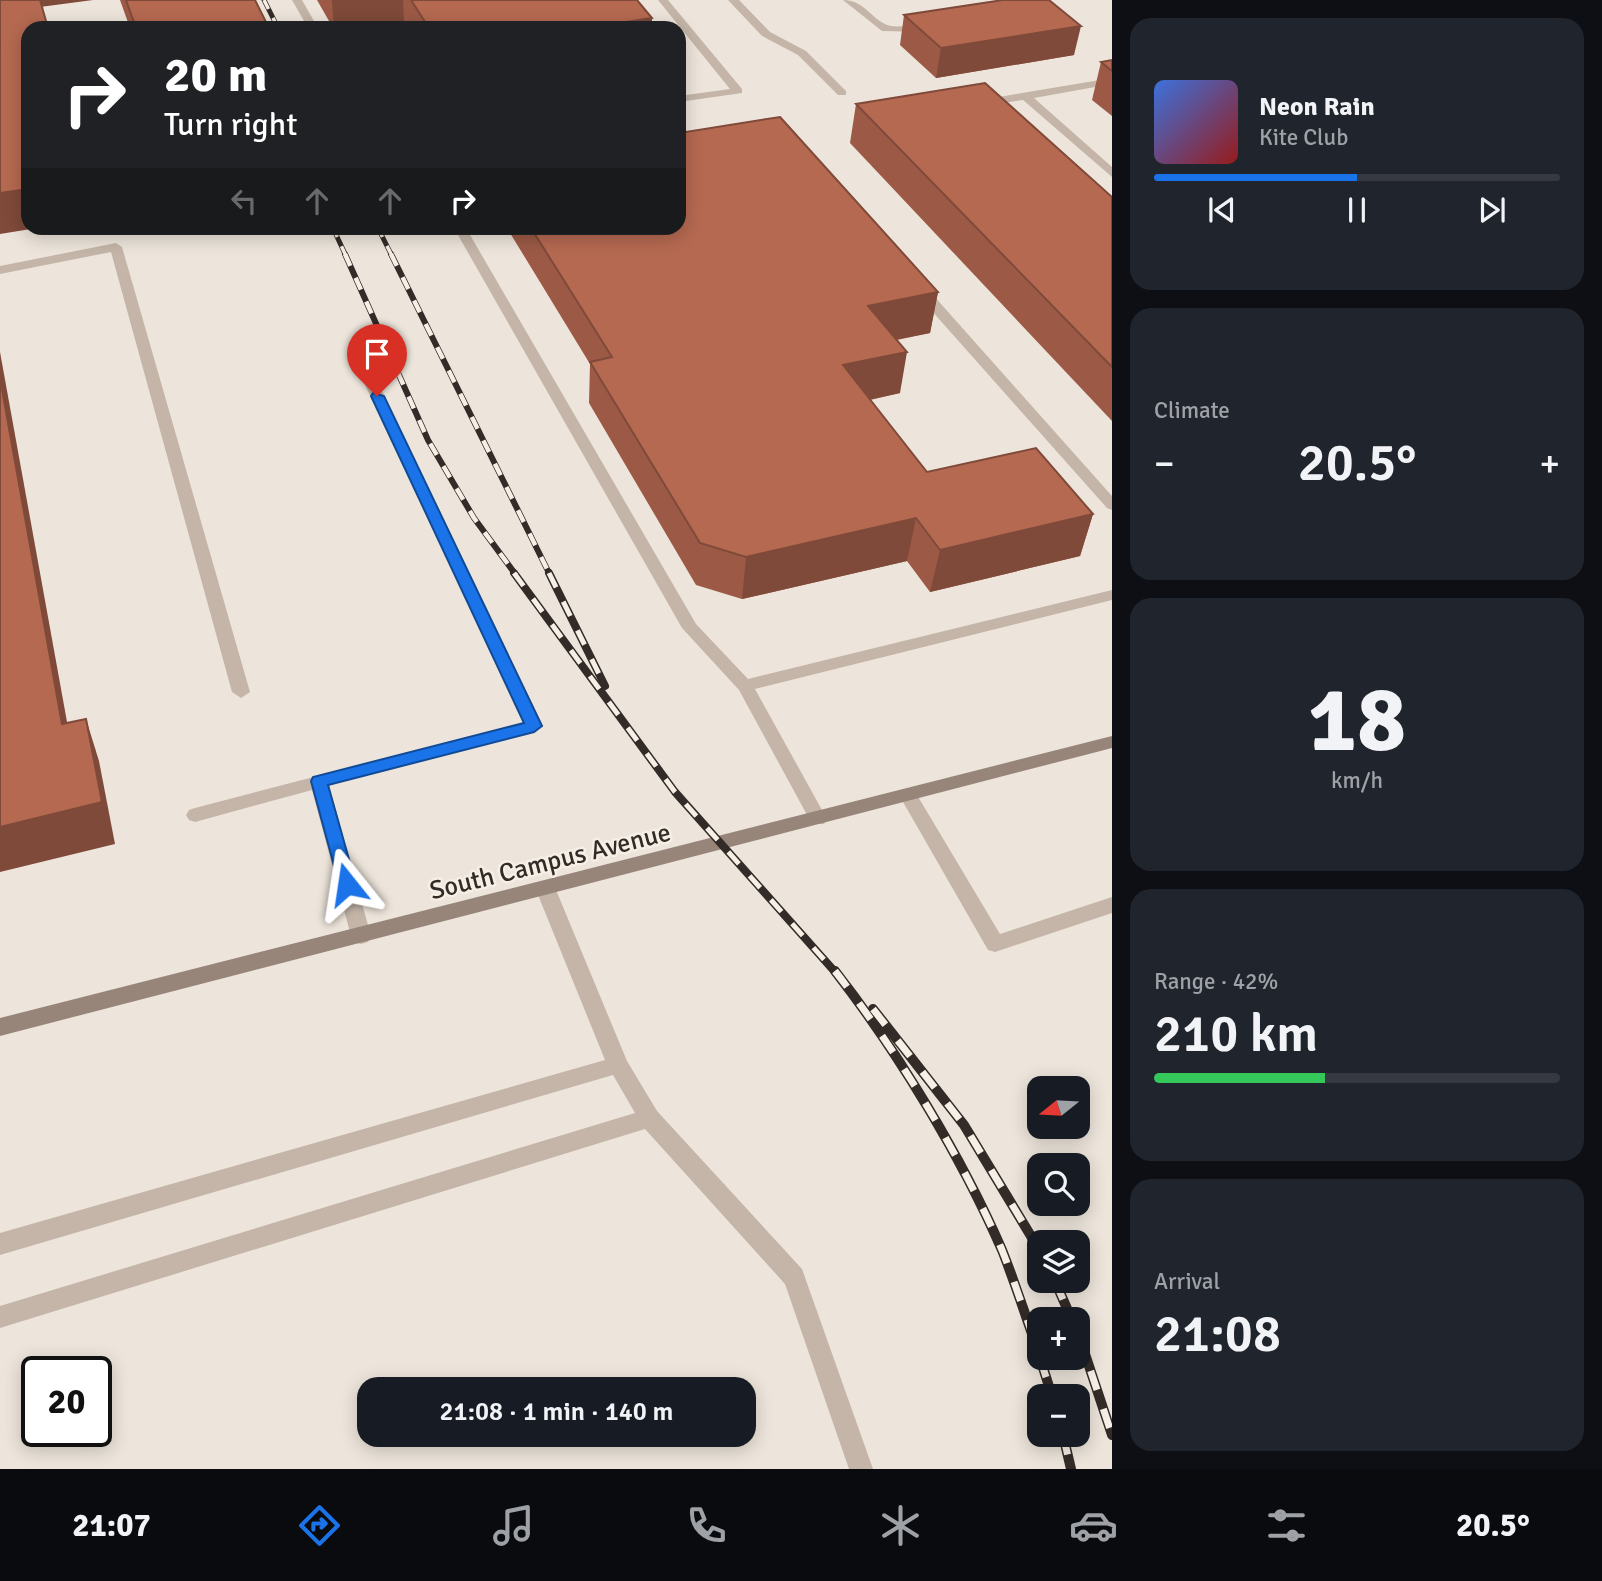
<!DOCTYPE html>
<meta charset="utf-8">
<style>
:root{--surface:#171b24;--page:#20242c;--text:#f1f3f6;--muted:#9ea1a6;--line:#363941;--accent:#1a73e8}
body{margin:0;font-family:Signika,sans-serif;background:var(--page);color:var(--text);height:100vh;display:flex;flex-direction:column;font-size:26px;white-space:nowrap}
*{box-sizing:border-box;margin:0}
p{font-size:23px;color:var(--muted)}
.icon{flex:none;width:38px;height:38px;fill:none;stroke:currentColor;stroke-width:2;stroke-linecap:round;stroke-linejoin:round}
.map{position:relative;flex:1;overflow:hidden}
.details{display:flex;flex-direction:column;gap:18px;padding:18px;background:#0d0f14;width:490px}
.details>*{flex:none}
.hud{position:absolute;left:21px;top:21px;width:665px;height:214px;border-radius:21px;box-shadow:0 4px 18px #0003;background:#202124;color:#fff;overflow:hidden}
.needle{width:46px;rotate:252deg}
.tools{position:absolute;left:1027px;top:1076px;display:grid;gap:14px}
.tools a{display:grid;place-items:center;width:63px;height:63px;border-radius:14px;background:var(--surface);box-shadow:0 4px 18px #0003;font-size:35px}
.speed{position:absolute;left:21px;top:1356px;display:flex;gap:14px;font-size:35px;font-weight:700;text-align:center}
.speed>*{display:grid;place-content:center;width:91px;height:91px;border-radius:50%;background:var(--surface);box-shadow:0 4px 18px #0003;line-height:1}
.speed .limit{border:4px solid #111;border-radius:10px;background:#fff;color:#111}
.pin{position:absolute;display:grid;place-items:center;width:60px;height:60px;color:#fff;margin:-72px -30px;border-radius:50% 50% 50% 0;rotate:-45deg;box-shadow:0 0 7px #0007}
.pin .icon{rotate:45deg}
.me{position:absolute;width:77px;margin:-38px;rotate:345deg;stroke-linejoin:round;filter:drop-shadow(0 0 5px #0008)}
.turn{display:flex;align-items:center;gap:24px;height:147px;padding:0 28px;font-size:32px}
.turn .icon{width:91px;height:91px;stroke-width:2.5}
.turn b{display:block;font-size:49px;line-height:60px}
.lanes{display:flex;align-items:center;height:66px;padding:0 28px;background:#0003;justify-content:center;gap:35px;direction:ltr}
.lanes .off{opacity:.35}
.big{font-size:52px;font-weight:600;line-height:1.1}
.details .widget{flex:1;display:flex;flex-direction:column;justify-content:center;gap:10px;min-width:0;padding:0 24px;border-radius:21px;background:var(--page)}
.details .dial{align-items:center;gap:0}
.dial b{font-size:91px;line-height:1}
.song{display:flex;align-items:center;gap:21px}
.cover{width:84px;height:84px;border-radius:10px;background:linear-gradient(135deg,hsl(220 70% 55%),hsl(0 70% 35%))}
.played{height:7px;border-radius:4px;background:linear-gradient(90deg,var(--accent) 50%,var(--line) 50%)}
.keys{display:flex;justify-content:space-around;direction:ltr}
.heat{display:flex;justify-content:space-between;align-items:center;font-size:38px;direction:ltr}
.charge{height:10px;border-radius:5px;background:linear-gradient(90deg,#34c759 42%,var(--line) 0)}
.trip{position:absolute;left:357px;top:1377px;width:399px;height:70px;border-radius:21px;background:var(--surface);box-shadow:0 4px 18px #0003;font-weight:600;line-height:70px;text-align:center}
.tabs{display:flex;height:112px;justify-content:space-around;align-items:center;background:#090b0e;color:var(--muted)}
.tabs .icon{width:49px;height:49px}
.tabs .on{color:var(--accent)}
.tabs b{font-size:32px;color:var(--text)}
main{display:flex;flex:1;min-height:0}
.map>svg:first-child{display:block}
</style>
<main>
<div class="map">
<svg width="1112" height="1469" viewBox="0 0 1112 1469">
<rect width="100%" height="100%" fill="#ede5db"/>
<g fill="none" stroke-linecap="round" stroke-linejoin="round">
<!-- lane -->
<g fill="#c4b5a8" fill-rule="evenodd">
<polygon points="292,0 302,0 318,28 308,28"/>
<polygon points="658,0 668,0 742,89 742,93 679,102 679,96 730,89"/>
<polygon points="728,0 739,0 770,32 806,51 846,91 846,95 838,95 798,55 762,36"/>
<path d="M843 0C866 0 872 22 891 26 903 28 919 22 929 29L924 32 882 31Z"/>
<polygon points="1112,78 1112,84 1034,98 1112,167 1112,177 1023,100 981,106 975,103 981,100"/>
<polygon points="454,228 466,228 696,624 748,679 1112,590 1112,600 755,689 827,819 824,824 812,824 739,690 682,628"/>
<polygon points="116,243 122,247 250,692 241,698 232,692 111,252 0,274 0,266"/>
<polygon points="920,285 925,286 1112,496 1112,510 1107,508 915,292 915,286"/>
<polygon points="366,368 373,372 543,726 534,732 329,785 371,936 368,942 361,944 354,942 351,936 312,790 195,822 189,820 186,815 189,810 195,808 524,722 359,372"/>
<polygon points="908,788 914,790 1000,934 1112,897 1112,913 995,952 988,950 899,795 902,790"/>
<polygon points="546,882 553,885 556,890 627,1061 657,1111 802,1269 873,1469 849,1469 785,1284 645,1129 0,1328 0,1306 635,1113 613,1075 0,1255 0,1233 605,1060 536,890 539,885"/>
</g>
<!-- secondary -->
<polygon fill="#97857a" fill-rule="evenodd" points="1112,736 1112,748 0,1036 0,1018"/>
<!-- rail-far3 casing -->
<g stroke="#322b27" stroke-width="5">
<g id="rail-far3">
<polyline points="264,0 278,28"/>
<polyline points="333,228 346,256"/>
<polyline points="378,228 392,256"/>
</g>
</g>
<!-- rail-far2 casing -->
<g stroke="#322b27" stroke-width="6">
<g id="rail-far2">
<polyline points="345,254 428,440 474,518 516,575"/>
<polyline points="391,254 550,575"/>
</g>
</g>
<!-- rail-far1 casing -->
<g stroke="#322b27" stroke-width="8">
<g id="rail-far1">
<polyline points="514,573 675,792 836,973"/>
<polyline points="549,573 605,686"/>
</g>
</g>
<!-- rail casing -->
<g stroke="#322b27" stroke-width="10">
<g id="rail">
<path d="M835 971C898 1052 961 1156 1002 1250 1016 1285 1027 1321 1040 1356"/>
<polyline points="873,1009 964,1125 1040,1251"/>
<polyline points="1055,1281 1072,1320"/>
<polyline points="1078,1333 1112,1435"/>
<polyline points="1040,1358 1052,1396"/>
<polyline points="1063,1435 1071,1469"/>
</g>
</g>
<!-- rail-far3 -->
<use href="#rail-far3" stroke="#f6efe6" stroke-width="3.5" stroke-dasharray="10" stroke-linecap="butt"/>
<!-- rail-far2 -->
<use href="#rail-far2" stroke="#f6efe6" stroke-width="4.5" stroke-dasharray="13" stroke-linecap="butt"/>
<!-- rail-far1 -->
<use href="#rail-far1" stroke="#f6efe6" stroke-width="5" stroke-dasharray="16" stroke-linecap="butt"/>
<!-- rail -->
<use href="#rail" stroke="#f6efe6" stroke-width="7" stroke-dasharray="20" stroke-linecap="butt"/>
</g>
<!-- wall -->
<g fill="#9c5a46">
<polygon points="120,0 255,0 269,28 130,28"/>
<polygon points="317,0 637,0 652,18 652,28 408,28 404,22 362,28 333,28"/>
<polygon points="904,15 1074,55 936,78 900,45"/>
<polygon points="1112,60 1112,116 1092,100 1101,62"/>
<polygon points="856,104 1112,197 1112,421 850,143"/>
<polygon points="507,228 679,228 938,292 930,333 897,340 900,393 870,400 927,472 1093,514 1080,556 930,592 907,561 742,599 696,585 589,403 590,364"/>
</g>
<!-- shaded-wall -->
<g fill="#7f4a39">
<polygon points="39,0 93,0 40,7"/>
<polygon points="332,0 403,0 404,22 362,28 334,28"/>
<polygon points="652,18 652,28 586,28"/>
<polygon points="1081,26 1074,55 936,78 941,48"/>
<polygon points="28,189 28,228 37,228 0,234 0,193"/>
<polygon points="938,292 930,333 861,346 868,306"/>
<polygon points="0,352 75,766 62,724 0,378"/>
<polygon points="907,352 900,393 836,407 843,365"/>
<polygon points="1093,514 1080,556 930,592 940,550"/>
<polygon points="916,518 907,561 742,599 746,557"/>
<polygon points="86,719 99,761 115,844 0,872 0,827"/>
</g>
<!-- building -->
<g fill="#b56951" stroke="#7f4a39" stroke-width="2">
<polygon points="0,0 40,0 48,28 28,28 28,189 0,193"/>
<polygon points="126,0 255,0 269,28 136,28"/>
<polygon points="411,0 637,0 652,18 586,28 429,28"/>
<polygon points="1003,0 1049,0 1081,26 941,48 904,15"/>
<polygon points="1112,60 1112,71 1101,62"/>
<polygon points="985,83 1112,197 1112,367 856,104"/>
<polygon points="780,117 938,292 868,306 907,352 843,365 927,472 1036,448 1093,514 940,550 916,518 746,557 700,543 590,362 612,357 531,228 679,228 679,133"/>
<polygon points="0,378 62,724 86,719 102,802 0,827"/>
</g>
<!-- route -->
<polygon fill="#1a73e8" stroke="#114b97" stroke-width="2" points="373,393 384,396 542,726 534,732 328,785 356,884 347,891 339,884 311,781 313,777 524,723 371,396"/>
<g text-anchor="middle" stroke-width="5" stroke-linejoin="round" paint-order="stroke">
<!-- street labels -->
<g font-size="26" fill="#322b27" stroke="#f6efe6">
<text transform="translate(550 861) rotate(-14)" y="9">South Campus Avenue</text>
</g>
</g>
</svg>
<div class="tools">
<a><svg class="needle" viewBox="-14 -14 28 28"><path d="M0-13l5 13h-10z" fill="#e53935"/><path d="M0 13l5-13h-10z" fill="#9ea1a6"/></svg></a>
<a><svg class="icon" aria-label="search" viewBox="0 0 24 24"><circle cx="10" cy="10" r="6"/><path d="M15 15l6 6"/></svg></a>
<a><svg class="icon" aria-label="layers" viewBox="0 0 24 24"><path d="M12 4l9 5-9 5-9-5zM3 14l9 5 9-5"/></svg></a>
<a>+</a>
<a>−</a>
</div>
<div class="speed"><div class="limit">20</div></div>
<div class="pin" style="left:377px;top:396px;background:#d93025"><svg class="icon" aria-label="arrive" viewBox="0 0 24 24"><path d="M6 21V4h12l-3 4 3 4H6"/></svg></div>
<svg class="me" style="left:347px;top:884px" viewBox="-20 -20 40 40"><path d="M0-17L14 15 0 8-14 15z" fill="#1a73e8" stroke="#fff" stroke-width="4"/></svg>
<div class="trip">21:08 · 1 min · 140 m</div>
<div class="hud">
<div class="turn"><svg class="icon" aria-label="right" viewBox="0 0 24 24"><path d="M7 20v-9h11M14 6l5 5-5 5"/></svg><div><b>20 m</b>Turn right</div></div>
<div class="lanes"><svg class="icon off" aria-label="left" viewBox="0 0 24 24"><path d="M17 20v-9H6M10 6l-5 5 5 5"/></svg><svg class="icon off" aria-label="ahead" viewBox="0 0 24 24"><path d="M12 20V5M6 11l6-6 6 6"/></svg><svg class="icon off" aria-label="ahead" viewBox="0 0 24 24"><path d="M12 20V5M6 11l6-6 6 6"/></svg><svg class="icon" aria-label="right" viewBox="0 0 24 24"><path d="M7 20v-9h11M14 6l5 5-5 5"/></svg></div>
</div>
</div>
<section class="details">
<div class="widget">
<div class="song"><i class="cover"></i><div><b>Neon Rain</b><p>Kite Club</p></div></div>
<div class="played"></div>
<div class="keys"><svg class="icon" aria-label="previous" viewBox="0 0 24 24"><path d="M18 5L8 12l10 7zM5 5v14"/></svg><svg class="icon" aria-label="pause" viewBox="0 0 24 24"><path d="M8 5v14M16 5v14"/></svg><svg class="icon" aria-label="next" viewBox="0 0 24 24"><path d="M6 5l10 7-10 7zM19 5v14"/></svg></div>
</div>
<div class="widget"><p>Climate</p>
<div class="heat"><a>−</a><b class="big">20.5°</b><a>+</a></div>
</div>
<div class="widget dial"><b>18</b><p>km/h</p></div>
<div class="widget"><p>Range · 42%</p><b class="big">210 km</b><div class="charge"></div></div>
<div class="widget"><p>Arrival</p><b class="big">21:08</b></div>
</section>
</main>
<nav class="tabs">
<b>21:07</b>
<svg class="icon on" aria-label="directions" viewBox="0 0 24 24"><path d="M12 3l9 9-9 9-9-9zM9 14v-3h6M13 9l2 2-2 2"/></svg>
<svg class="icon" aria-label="music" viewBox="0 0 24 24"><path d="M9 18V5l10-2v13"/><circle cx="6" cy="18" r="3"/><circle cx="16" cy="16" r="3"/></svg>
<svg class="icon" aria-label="phone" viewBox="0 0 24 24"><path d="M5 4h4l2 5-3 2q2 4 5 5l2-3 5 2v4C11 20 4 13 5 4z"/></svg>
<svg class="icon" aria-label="climate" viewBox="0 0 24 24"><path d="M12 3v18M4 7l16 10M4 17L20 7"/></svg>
<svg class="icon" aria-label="car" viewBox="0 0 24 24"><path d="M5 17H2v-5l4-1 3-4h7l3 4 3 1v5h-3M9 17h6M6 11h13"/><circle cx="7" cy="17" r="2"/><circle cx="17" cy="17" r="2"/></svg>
<svg class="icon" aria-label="filters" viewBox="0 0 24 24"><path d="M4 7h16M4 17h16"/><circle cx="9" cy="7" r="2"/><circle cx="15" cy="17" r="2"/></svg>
<b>20.5°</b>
</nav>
